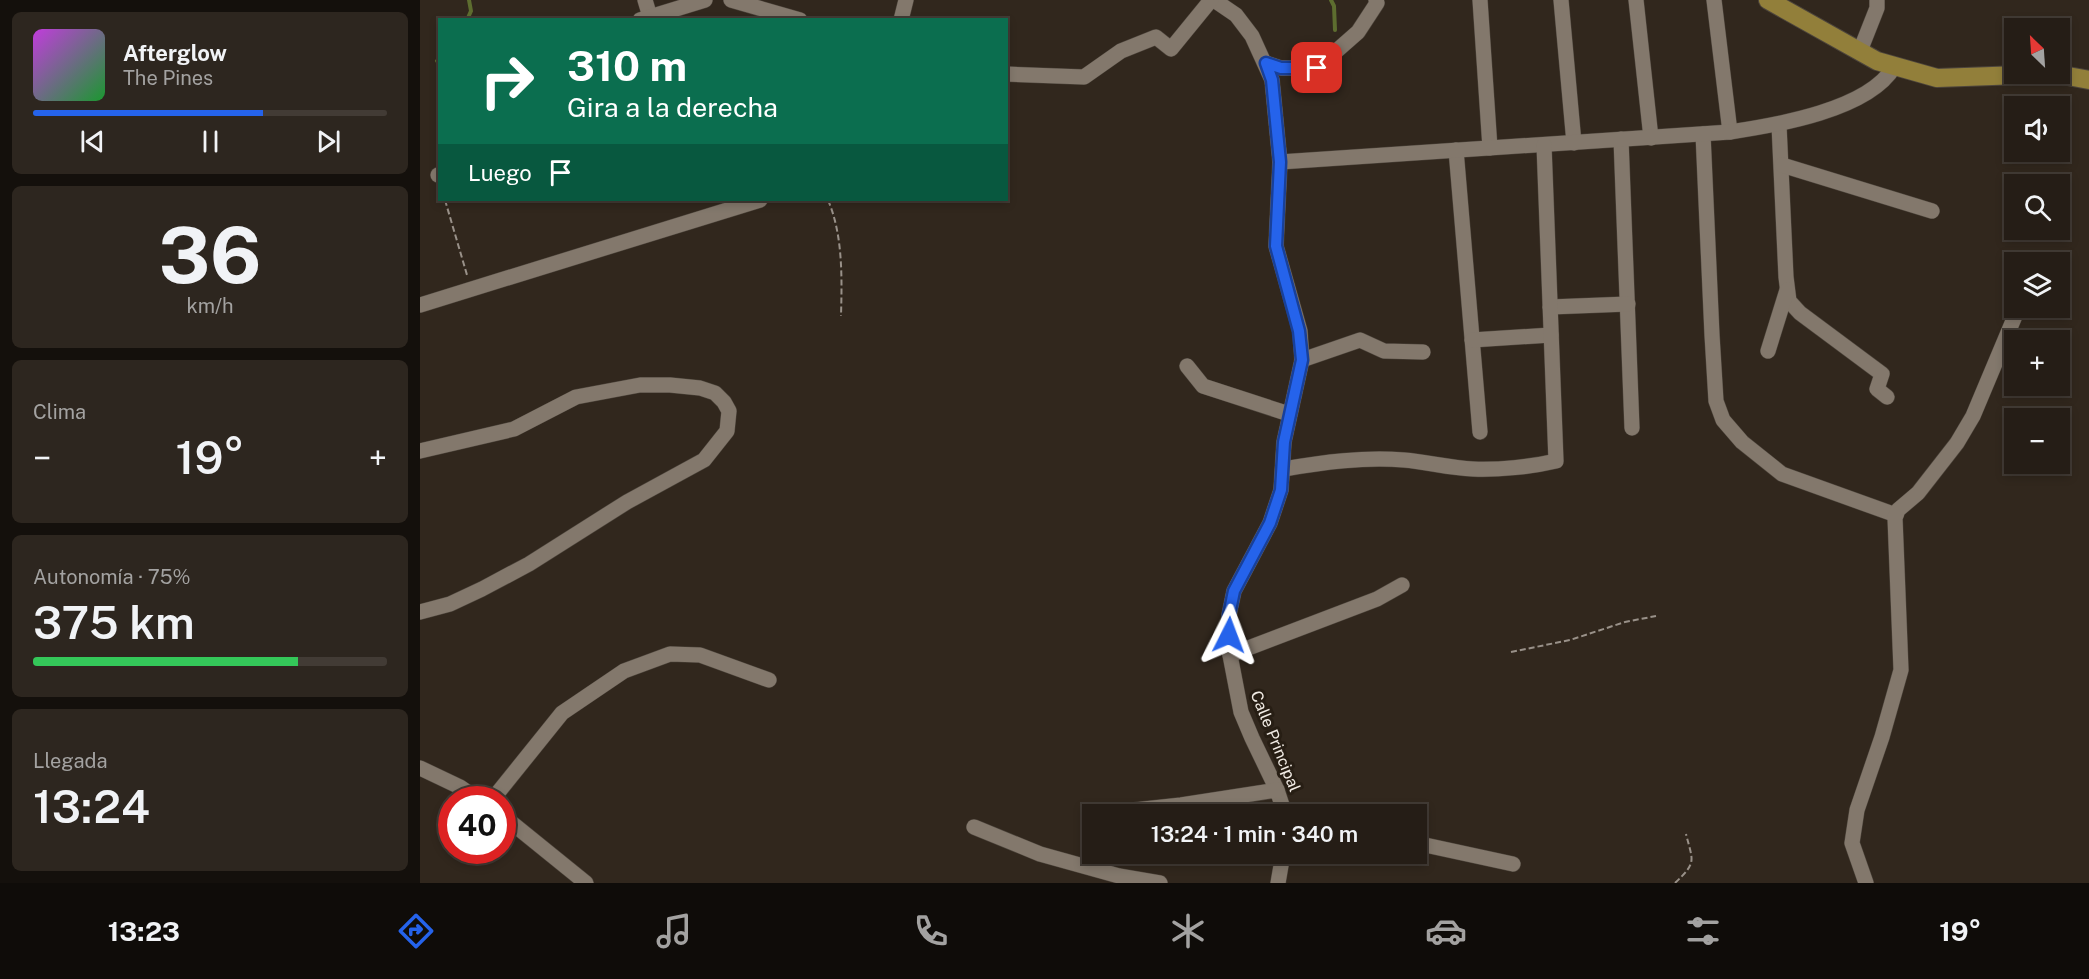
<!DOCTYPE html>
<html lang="es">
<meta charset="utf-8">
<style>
:root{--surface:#251d16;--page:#2d261f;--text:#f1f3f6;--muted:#a3a2a1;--line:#423b35;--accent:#2563eb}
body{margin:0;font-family:"Public Sans",sans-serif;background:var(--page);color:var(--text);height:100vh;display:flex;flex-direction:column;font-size:22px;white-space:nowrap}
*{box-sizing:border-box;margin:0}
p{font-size:20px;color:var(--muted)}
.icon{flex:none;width:33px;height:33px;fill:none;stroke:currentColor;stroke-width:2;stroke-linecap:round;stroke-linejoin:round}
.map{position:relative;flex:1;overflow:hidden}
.sheet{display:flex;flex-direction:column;gap:12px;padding:12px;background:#14100c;width:420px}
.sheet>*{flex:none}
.banner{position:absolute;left:18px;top:18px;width:570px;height:183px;border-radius:0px;box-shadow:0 3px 9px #0003,0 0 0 2px var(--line);background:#0b6e4f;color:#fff;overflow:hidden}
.needle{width:39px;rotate:335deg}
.buttons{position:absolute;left:1584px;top:18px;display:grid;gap:12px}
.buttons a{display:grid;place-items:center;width:66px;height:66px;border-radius:0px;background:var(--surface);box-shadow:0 3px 9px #0003,0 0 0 2px var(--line);font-size:30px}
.speed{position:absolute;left:18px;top:786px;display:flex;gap:12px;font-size:30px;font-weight:700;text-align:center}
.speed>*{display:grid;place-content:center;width:78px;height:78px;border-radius:50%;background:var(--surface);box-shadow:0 3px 9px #0003,0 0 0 2px var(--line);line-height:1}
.speed .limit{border:9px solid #d22;background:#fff;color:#111}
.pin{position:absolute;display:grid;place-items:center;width:51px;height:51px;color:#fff;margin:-26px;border-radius:12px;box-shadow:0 3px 9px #0006}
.me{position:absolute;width:66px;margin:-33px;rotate:3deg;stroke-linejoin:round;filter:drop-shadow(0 0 4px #0008)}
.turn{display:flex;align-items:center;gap:21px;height:126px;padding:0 30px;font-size:27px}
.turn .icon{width:78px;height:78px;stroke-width:2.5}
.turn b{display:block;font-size:42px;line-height:51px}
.then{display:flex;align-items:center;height:57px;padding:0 30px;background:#0003;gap:12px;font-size:22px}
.big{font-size:45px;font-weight:600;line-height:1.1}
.sheet .card{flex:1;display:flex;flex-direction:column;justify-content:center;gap:9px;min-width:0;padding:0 21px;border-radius:9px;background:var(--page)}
.sheet .dial{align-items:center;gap:0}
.dial b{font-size:78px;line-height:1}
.song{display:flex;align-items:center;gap:18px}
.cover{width:72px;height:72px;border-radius:9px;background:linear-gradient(135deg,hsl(290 70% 55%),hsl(130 70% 35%))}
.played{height:6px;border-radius:3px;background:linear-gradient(90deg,var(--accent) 65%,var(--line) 65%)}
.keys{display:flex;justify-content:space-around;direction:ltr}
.heat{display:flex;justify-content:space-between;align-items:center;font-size:33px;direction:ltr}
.charge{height:9px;border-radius:4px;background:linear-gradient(90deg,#34c759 75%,var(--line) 0)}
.trip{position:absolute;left:662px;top:804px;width:345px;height:60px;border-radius:0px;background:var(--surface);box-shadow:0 3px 9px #0003,0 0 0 2px var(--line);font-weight:600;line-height:60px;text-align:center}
.tabs{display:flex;height:96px;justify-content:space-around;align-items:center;background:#0f0c09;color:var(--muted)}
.tabs .icon{width:42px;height:42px}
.tabs .active{color:var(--accent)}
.tabs b{font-size:27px;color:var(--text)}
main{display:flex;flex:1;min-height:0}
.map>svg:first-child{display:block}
</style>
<main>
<section class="sheet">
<div class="card">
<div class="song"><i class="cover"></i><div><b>Afterglow</b><p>The Pines</p></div></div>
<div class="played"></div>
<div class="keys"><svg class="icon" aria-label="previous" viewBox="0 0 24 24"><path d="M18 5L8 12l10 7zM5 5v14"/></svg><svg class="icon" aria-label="pause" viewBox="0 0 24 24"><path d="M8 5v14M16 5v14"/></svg><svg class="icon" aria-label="next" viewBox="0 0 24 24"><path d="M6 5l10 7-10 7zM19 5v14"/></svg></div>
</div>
<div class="card dial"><b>36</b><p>km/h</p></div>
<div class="card"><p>Clima</p>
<div class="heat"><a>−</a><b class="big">19°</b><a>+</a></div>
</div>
<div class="card"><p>Autonomía · 75%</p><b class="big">375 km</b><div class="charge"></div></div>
<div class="card"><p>Llegada</p><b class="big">13:24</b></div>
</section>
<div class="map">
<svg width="1669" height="883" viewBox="0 0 1669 883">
<rect width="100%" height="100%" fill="#31271d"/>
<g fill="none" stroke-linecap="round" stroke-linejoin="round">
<!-- stream -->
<g stroke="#5d6d2f" stroke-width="4">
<polyline points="911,0 914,6 915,30"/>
<polyline points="47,20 51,11 49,0"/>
<polyline points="17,61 20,59"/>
</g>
<!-- minor casing -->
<g stroke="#4d453c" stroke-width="16">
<g id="minor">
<polyline points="225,0 231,20"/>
<polyline points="311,0 380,20"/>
<polyline points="794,0 816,15 832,36 852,80 860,162 856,246 880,331 882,360 864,442 861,490 850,523 814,591 809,615 810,655 821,712 832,738 857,790 865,814"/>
<polyline points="1060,0 1070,148"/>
<polyline points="1141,0 1154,143"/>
<polyline points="1216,0 1231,138"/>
<polyline points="1294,0 1310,132"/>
<polyline points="220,20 285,0"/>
<polyline points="481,20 486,0"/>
<polyline points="1440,51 1457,8 1457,0"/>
<polyline points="846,63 861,68 897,68 938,32 957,3 956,0"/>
<polyline points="586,74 664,77 701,51 736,37 751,49 791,0"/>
<polyline points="1359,125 1366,277 1369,301 1380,313 1462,374 1457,389 1467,397"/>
<polyline points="1283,134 1292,335 1296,401 1303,420 1322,442 1362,474 1476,515"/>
<polyline points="1201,139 1212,428"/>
<polyline points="1036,150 1060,432"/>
<path d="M860 162 1310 132C1357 125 1448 110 1474 67"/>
<polyline points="1362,165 1512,211"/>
<polyline points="18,175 20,175"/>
<polyline points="0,305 340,200"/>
<polyline points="1130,307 1208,304"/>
<polyline points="1052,340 1131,335"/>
<polyline points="1348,351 1367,290"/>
<polyline points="882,360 940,340 964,351 1003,352"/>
<polyline points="767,366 783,386 869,414"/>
<polyline points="0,451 94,429 156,397 220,385 250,385 280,388 295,393 304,402 309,411 307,431 284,460 207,502 109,564 62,589 30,604 0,612"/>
<path d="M864 469C904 462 943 457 984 460 1007 462 1030 468 1053 469 1078 470 1111 467 1136 461L1124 145"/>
<polyline points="810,655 957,599 982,585"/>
<polyline points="0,768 40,787 59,800"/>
<polyline points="72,800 142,713 204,671 250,654 280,655 349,680"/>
<polyline points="714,810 761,805 857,790"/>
<polyline points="82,815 166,883"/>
<polyline points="554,827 620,854 699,876 740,883"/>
<polyline points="996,843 1093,864"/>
<polyline points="858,883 863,854"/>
<polyline points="1446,883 1432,843 1437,810 1462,737 1481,670 1475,518 1478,510 1498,493 1537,443 1553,416 1595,316"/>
</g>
</g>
<!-- major casing -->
<g stroke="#4d453c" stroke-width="20">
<g id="major">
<polyline points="1348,0 1457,61 1517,78 1627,74"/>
<polyline points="1637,74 1669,80"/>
</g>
</g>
<!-- path -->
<g stroke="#999189" stroke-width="2" stroke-dasharray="6 3" stroke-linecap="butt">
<polyline points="25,200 47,275"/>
<path d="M408 200C423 235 422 278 421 316"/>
<polyline points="1091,652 1150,640 1205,622 1236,616"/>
<path d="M1255 883C1277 862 1273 862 1266 834"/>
</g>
<!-- minor -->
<use href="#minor" stroke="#83786c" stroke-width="15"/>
<!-- major -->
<use href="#major" stroke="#927f3a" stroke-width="18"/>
</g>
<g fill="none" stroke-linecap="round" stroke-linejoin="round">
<!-- route casing -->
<g stroke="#184099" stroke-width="15">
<polyline id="route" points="809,635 809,615 814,591 850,523 861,490 864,442 882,360 879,331 856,246 860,162 852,80 846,63 861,68 897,68"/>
</g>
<!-- route -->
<use href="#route" stroke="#2563eb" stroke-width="10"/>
</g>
<g text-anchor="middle" stroke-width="6" stroke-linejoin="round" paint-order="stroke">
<!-- street labels -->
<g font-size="16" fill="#f1ebe4" stroke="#271e14">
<text transform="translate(856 741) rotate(68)" y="6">Calle Principal</text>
</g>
</g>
</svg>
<div class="buttons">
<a><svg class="needle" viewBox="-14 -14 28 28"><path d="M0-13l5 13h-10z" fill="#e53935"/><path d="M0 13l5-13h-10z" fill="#a3a2a1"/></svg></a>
<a><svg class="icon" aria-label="sound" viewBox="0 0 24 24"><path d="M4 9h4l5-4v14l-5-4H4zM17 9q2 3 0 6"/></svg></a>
<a><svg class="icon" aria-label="search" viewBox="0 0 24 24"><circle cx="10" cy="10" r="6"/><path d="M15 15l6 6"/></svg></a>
<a><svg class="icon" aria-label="layers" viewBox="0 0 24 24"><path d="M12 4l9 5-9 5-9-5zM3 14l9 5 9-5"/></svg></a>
<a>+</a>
<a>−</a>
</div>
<div class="speed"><div class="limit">40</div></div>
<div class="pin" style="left:897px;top:68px;background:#d93025"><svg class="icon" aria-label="arrive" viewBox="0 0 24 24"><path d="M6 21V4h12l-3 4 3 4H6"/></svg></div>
<svg class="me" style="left:809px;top:635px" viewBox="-20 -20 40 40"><path d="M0-17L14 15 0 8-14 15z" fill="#2563eb" stroke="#fff" stroke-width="4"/></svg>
<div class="trip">13:24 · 1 min · 340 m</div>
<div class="banner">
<div class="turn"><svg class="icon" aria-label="right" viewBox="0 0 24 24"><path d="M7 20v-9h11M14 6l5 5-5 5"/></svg><div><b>310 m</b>Gira a la derecha</div></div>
<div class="then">Luego<svg class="icon" aria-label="arrive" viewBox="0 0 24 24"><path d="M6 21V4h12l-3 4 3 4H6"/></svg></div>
</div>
</div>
</main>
<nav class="tabs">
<b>13:23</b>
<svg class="icon active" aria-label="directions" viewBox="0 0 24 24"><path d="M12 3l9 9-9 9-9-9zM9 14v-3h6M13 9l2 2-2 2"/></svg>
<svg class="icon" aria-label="music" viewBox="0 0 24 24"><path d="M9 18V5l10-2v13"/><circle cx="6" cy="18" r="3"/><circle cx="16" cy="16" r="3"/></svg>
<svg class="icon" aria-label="phone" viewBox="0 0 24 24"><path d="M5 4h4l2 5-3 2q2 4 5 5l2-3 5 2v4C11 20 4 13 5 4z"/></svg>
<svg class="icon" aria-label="climate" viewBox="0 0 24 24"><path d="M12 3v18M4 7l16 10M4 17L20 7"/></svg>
<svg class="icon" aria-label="car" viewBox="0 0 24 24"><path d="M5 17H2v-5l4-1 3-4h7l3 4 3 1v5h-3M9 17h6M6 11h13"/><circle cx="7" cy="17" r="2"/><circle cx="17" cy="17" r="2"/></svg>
<svg class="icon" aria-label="filters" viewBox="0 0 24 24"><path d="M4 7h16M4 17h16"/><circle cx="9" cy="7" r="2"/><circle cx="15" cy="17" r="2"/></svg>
<b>19°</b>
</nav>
